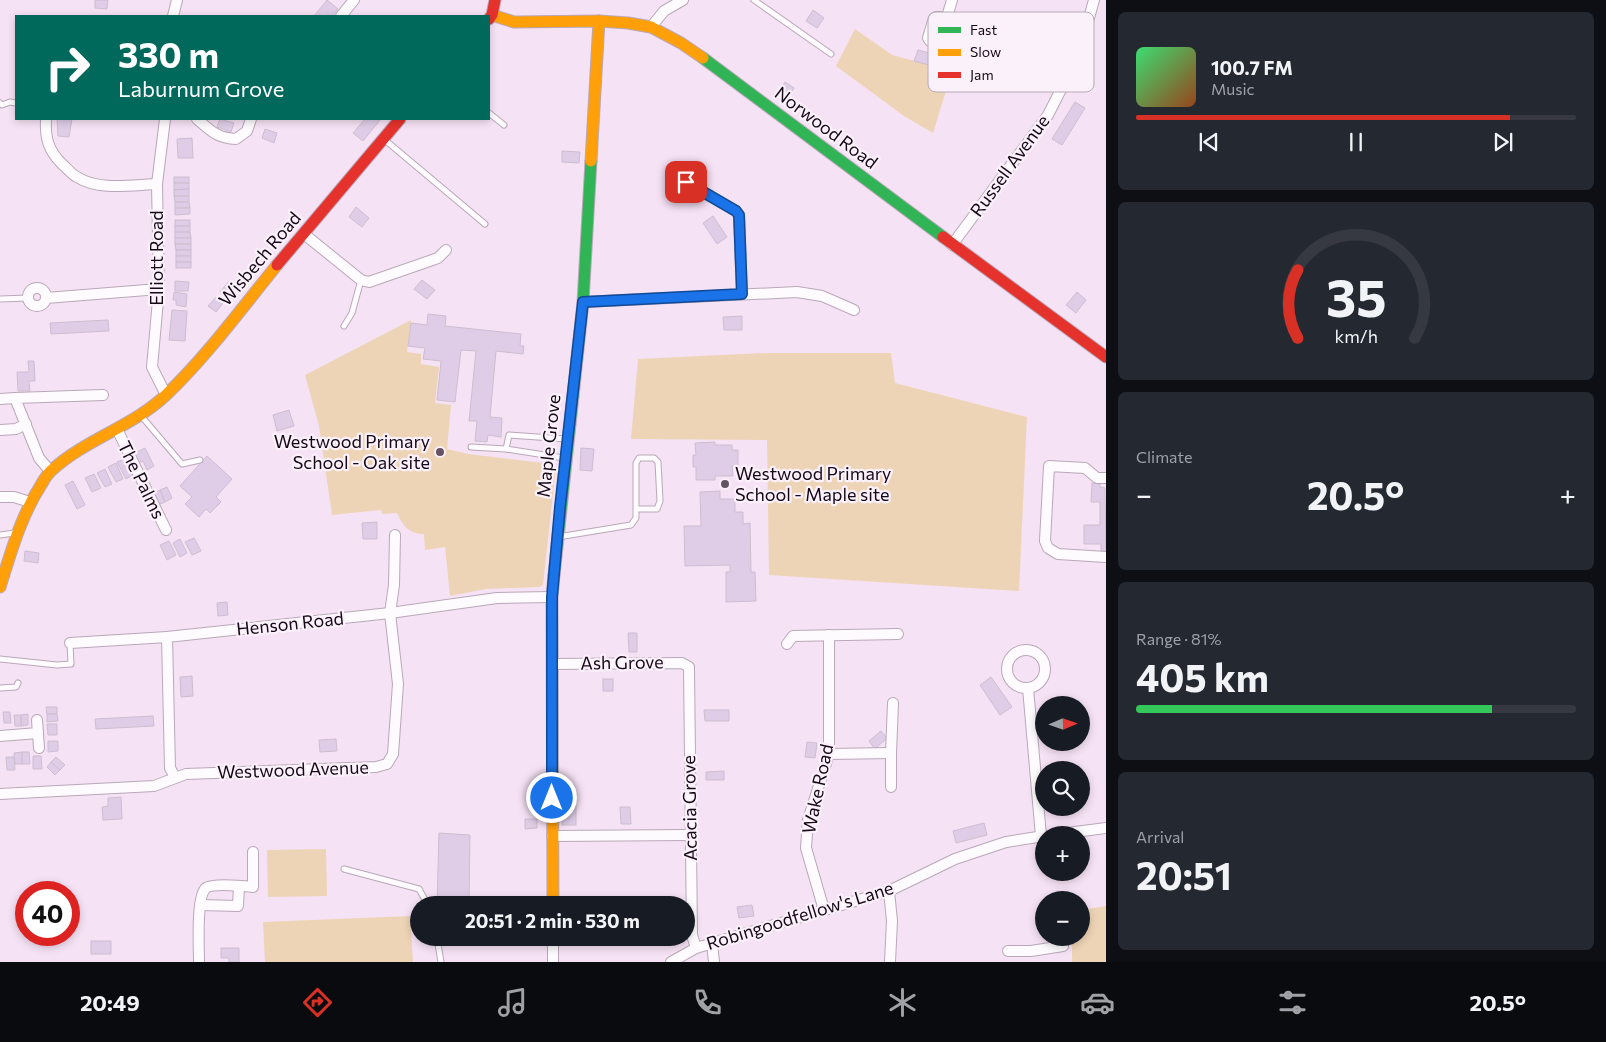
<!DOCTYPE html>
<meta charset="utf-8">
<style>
:root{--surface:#171b24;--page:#242831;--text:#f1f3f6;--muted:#9ea1a6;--line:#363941;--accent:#d93025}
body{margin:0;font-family:Commissioner,sans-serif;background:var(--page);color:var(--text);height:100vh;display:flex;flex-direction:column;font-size:19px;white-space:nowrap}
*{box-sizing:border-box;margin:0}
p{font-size:16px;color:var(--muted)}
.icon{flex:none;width:28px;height:28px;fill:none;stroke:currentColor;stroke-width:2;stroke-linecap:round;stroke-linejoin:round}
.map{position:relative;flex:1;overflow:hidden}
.details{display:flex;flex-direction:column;gap:12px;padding:12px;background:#0d0f14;width:500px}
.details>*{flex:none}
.banner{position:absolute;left:15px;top:15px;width:475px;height:105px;border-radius:0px;box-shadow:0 2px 8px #0003;background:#00695c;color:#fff;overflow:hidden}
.needle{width:32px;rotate:88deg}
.controls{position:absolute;left:1035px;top:696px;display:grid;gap:10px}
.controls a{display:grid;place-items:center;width:55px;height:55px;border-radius:50%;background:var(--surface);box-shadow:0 2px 8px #0003;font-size:25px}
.speed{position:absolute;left:15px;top:881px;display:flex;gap:10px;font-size:25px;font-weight:700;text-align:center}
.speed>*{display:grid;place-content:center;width:65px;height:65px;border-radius:50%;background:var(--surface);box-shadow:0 2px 8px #0003;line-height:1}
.speed .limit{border:8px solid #d22;background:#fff;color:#111}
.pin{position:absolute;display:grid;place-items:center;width:42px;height:42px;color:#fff;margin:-21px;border-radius:10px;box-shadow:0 2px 8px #0006}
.me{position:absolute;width:55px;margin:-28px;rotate:0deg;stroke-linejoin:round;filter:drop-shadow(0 0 4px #0008)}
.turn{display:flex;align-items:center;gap:18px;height:105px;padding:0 20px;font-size:22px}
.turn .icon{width:65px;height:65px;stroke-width:2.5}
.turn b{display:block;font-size:35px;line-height:42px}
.big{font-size:38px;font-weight:700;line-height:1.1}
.details .card{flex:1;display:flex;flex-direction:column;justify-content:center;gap:8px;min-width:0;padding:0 18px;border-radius:8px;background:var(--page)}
.details .dial{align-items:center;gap:0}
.dial svg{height:130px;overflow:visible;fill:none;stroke:var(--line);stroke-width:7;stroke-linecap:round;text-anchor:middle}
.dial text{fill:var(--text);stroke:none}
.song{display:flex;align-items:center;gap:15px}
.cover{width:60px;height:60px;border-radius:8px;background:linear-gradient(135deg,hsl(140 70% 55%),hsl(20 70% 35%))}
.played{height:5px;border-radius:2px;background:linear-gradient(90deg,var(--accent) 85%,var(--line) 85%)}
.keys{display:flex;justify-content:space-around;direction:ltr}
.heat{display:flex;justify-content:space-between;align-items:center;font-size:28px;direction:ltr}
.charge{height:8px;border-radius:4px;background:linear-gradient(90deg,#34c759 81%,var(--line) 0)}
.trip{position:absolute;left:410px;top:896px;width:285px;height:50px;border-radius:25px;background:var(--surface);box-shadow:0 2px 8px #0003;font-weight:700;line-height:50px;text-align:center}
.tabs{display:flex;height:80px;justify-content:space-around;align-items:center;background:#090b0e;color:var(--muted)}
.tabs .icon{width:35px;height:35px}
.tabs .selected{color:var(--accent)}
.tabs b{font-size:22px;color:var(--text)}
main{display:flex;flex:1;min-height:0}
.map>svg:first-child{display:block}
</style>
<main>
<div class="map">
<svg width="1106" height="962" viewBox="0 0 1106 962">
<rect width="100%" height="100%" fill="#f6e2f5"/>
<!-- green -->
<g fill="#eed4b6">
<polygon points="855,29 892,55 952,71 933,133 904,116 836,66"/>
<path d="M411 320 407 352 421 354V364L439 367 435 403 451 405 447 449 468 454 551 464 556 466 543 585 539 587 486 589 450 596 445 547 425 550 424 534C409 534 403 526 397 513L382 514 381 510 332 515 319 426 305 375Z"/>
<polygon points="765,353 891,353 895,383 1027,417 1019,591 769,575 767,440 631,439 638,359"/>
<polygon points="326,849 327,896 268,897 267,850"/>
<polygon points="1106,906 1106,962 1072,962 1072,938 1081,938 1081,910"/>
<polygon points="410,916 413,962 265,962 263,922"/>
</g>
<!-- building -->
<g fill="#dfcde7" stroke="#ccbed0">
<polygon points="95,0 108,0 107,9 95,8"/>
<polygon points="327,0 338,9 332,16 314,16"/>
<polygon points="813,10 824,18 817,28 806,21"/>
<polygon points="918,50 955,60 952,71 914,61"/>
<polygon points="785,82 794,88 787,98 778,92"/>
<polygon points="1075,102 1085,108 1062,145 1052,139"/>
<polygon points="57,119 72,119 69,137 58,136"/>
<polygon points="220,119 234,123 231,132 217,127"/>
<polygon points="365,119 380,120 363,141 353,133"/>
<polygon points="265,129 277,133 274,143 262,138"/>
<polygon points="192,138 193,158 178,158 177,139"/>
<polygon points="562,151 580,152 579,163 562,162"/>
<rect x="174" y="177" width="15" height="6"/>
<polygon points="174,183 189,183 189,189 174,190"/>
<polygon points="189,189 189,196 174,196 174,190"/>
<polygon points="174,196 189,196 189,202 175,202"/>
<polygon points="175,202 189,202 190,208 175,208"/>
<polygon points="356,207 369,218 362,227 349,217"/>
<polygon points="175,208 190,208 190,214 175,215"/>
<polygon points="713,216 727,237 717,244 703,223"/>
<rect x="175" y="220" width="15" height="6"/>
<rect x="175" y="226" width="15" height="6"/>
<polygon points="175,232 190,232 191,238 175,238"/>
<rect x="175" y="238" width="16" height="6"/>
<polygon points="175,244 191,244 191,250 176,250"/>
<rect x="176" y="250" width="15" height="6"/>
<rect x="176" y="256" width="15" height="6"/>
<rect x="176" y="262" width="15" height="6"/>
<polygon points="422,280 435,290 427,299 414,289"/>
<polygon points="175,281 189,282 188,291 175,291"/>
<polygon points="229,281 238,288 231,296 228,293 225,297 220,292"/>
<polygon points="174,292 187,294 186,307 176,305 176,300 173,300"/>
<polygon points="1077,292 1086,300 1076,313 1066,305"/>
<polygon points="216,297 223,303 216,312 208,306"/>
<polygon points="172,310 187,311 185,341 169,340"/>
<polygon points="428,314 446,316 445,326 521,334 520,346 524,346 523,354 496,351 490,417 502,418 501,437 488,435 487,442 475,441 477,421 469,421 476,351 461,350 455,402 437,400 441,361 423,359 425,348 408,346 411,323 427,325"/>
<polygon points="742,316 742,330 724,330 723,317"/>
<polygon points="108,320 109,331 51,334 50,323"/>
<polygon points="28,361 34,361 35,381 29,381 30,391 18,391 17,372 29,372"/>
<polygon points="289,410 294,426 277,431 273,415"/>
<polygon points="715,442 715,445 732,445 732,450 738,450 738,466 732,466 733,476 715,476 715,480 696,480 696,467 693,467 693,455 696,455 695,443"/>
<polygon points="145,448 154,466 147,470 143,461 138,463 133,454"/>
<polygon points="581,448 594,449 592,471 580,470"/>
<polygon points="207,456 232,479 216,497 221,502 210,513 206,509 199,517 185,504 192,497 180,486"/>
<polygon points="125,459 133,475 126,479 117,462"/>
<polygon points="116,463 123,479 116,482 108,467"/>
<polygon points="105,469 112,484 105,487 97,473"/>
<polygon points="94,474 101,488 92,492 85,478"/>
<polygon points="73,481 85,505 77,509 65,485"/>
<polygon points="1092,483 1100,484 1100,487 1105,488 1106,551 1101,551 1101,544 1084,544 1084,525 1100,525 1100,502 1091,502"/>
<polygon points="167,487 172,498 165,502 160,490"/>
<polygon points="160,490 165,502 158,505 153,494"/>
<polygon points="720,491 720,499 735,499 735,512 743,512 743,524 750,523 751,572 755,572 756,601 726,602 726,572 730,572 730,565 685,566 684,526 701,526 700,492"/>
<polygon points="377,522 377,539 363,539 362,523"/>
<polygon points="194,538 201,551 192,555 185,542"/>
<polygon points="180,539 187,553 180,557 173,543"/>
<polygon points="169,541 176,555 167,560 160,545"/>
<polygon points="25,551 39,553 38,563 24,561"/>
<polygon points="227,602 228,615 218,616 217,603"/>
<polygon points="628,633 637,633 637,652 629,652"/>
<polygon points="192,676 193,696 181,697 180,677"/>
<polygon points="991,677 1012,707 1000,715 980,685"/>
<rect x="603" y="679" width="10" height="12"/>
<polygon points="46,707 57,707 57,714 47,714"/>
<polygon points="704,710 729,710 729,721 705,721"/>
<polygon points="3,712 10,712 11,723 4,723"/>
<polygon points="28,714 28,725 21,726 21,715"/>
<polygon points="47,714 57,714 58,721 47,722"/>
<polygon points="14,715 21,715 21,726 15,726"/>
<polygon points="153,716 154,726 96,729 95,719"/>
<polygon points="47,724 57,724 57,735 48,735"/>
<polygon points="881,731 887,738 875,749 869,741"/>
<polygon points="336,739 337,751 320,752 319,740"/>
<polygon points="48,741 58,741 58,751 48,752"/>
<polygon points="807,742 817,743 815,758 805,757"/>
<polygon points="22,752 22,764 15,764 14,753"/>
<polygon points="22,752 29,752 30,764 22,764"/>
<polygon points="33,756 41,756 42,769 33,769"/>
<polygon points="6,757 14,757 15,770 7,770"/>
<polygon points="56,757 65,765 60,770 51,762"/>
<polygon points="51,762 60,770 55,775 47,767"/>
<polygon points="724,771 724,780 706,780 706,772"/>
<polygon points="121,797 122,819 103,820 102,807 108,806 108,798"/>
<rect x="562" y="806" width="14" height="19"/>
<polygon points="620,807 630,807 631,824 621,824"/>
<polygon points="525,819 537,819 537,828 525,829"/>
<polygon points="984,823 987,835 956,843 953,831"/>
<polygon points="439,833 470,835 469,905 437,905"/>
<polygon points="752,905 754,916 739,918 737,907"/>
<rect x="91" y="941" width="20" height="13"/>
<polygon points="221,948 239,948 239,962 229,962 229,958 221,958"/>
</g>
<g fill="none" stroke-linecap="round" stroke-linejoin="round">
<!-- lane casing -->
<g stroke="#b9a8b8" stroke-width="7">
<g id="lane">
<polyline points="754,0 831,54"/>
<polyline points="0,103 2,105 10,102 16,103"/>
<polyline points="489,113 504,125"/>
<polyline points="385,140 485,224"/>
<polyline points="0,299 28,298"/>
<polyline points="344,326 352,313 361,280"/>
<polyline points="143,418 182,464 200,460"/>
<polyline points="471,447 506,449 564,458"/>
<polyline points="506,449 509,435 566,439"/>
<polyline points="0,535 14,533"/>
<polyline points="558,537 631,525 636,518 636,463 639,458 654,458 658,462 660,501 657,509 636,509"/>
<polyline points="0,659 57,665 71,664 70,643"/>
<polyline points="0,688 16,687 18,683"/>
<polyline points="344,869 419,889 428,905"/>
<polyline points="437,938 441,962"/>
</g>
</g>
<!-- street casing -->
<g stroke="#b9a8b8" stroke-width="12">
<g id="street">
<polyline points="173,16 177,0"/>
<polyline points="341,16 354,0"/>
<polygon points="936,17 947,17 957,23 958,28 953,45 949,47 930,41 928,38 934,18"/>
<polyline points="947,17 952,0"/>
<polyline points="651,27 664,11 683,0"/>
<path d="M46 119C45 138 48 150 62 164 67 168 71 174 77 177 99 191 131 185 157 184"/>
<polyline points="165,119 157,184 159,289 152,367 166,395"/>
<path d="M197 119C211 131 217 138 236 139L247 131 251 119"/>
<polyline points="686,182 736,211 739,215 742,294"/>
<polyline points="304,234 361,280 369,282 438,258 446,250"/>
<polyline points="952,245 1048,115 1079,54 1094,0"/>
<circle cx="37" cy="297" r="9"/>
<polyline points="46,298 159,289"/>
<polyline points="583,302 797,292 822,296 854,310"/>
<polyline points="0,399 15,398"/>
<polyline points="117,429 166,530"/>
<polyline points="0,430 16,429 26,424"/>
<polyline points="50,471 39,458 15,398 103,395"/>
<polyline points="1106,478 1097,478 1085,468 1049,466 1045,541 1048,548 1058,554 1106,557"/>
<polyline points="0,497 14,497 30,502"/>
<polyline points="70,643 167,637"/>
<polyline points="787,644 793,636 898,634"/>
<circle cx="1026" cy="669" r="19"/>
<polyline points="553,664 682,663 689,667 692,935 696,948"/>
<polyline points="1028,688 1041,836"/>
<polyline points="37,720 39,748"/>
<polyline points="0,736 38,733"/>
<polyline points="829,754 891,753"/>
<polyline points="175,777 170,768 167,637 390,613 497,598 552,597"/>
<polyline points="891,787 891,753 893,703"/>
<polyline points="0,794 154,786 186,774 376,767 387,764 393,754 398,684 390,613 394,585 395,535"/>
<polyline points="1052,835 1106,828"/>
<polyline points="552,836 690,835"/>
<polyline points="889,891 892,921 890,962"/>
<polyline points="200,905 238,906 239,886"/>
<polyline points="824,910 806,848 808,820 829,754 829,635"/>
<polyline points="553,938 553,962"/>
<polyline points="712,943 714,962"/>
<polyline points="1008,951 1031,951 1063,946"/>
<path d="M199 962C199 948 196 896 206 888 213 883 243 886 253 887V852"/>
<polyline points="671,962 696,948 889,891 955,859 1006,842 1044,836"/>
</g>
</g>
<!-- fast casing -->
<g stroke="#b9a8b8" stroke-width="13">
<g id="fast">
<polyline points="703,58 943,237"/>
<polyline points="554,575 583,302 591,161"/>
</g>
</g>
<!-- slow casing -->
<g stroke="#b9a8b8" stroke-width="13">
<g id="slow">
<polyline points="492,15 514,22 599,21 628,23 651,27 681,43 703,58"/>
<polyline points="591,161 599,21"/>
<path d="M0 587C11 552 21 516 41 485 44 480 47 474 52 470 86 439 132 427 166 395 206 357 242 308 277 265"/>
<polyline points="553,905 552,597 554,575"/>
</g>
</g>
<!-- jam casing -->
<g stroke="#b9a8b8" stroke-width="13">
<g id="jam">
<polyline points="489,19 492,15 495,0"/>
<polyline points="943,237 1106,357"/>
<polyline points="277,265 400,119"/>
</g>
</g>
<!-- lane -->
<use href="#lane" stroke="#fefbfe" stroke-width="5"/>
<!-- street -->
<use href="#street" stroke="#fefbfe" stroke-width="10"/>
<!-- fast -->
<use href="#fast" stroke="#30b455" stroke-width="11"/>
<!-- slow -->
<use href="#slow" stroke="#ff9f0a" stroke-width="11"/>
<!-- jam -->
<use href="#jam" stroke="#e5322d" stroke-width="11"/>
</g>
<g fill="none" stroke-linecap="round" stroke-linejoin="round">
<!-- route casing -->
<g stroke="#114b97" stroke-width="12">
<polyline id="route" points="552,798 552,597 560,507 583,302 742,294 739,215 736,211 686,182"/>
</g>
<!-- route -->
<use href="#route" stroke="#1a73e8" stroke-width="9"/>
</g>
<!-- markers -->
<g fill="#645464" stroke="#faf1fa" stroke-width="2">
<circle cx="440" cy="452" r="5"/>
<circle cx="725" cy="484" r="5"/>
</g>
<g text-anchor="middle" stroke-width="4.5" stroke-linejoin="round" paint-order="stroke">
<!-- street labels -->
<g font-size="18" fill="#160816" stroke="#faf1fa">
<text transform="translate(826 128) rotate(37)" y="6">Norwood Road</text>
<text transform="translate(1010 166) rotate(-54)" y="6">Russell Avenue</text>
<text transform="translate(157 258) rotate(-90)" y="6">Elliott Road</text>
<text transform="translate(260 259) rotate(-50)" y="6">Wisbech Road</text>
<text transform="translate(549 446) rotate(-84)" y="6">Maple Grove</text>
<text transform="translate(141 480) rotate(64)" y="6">The Palms</text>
<text transform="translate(290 624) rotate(-6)" y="6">Henson Road</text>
<text transform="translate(622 663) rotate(-1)" y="6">Ash Grove</text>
<text transform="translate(293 770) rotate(-2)" y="6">Westwood Avenue</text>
<text transform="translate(818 789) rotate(-78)" y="6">Wake Road</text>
<text transform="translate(690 808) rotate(-91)" y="6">Acacia Grove</text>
<text transform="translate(800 916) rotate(-17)" y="6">Robingoodfellow's Lane</text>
</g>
<!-- poi labels -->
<g font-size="18" fill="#160816" stroke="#faf1fa" text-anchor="end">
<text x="430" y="448">Westwood Primary<tspan x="430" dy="21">School - Oak site</tspan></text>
<text x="735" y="480" text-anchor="start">Westwood Primary<tspan x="735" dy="21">School - Maple site</tspan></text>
</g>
</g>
<!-- legend -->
<rect x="928" y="12" width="166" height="80" rx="8" fill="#faf1fa" stroke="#b6abb6" stroke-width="1"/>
<rect x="938" y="27" width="23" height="6" fill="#30b455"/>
<rect x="938" y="49" width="23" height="7" fill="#ff9f0a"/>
<rect x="938" y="72" width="23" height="6" fill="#e5322d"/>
<g font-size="14" fill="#160816">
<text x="970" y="35">Fast</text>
<text x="970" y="57">Slow</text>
<text x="970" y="80">Jam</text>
</g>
</svg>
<div class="controls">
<a><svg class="needle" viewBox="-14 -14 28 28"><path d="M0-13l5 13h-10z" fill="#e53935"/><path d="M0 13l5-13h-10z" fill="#9ea1a6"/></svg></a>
<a><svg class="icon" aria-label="search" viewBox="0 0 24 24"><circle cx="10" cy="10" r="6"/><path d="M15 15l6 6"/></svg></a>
<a>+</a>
<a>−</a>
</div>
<div class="speed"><div class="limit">40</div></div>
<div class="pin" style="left:686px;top:182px;background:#d93025"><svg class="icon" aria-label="arrive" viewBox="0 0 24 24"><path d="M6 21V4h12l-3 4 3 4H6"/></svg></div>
<svg class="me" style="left:552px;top:798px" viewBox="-20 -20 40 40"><circle r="17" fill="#1a73e8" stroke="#fff" stroke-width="3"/><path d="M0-11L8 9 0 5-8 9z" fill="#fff"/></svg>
<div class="trip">20:51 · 2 min · 530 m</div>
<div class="banner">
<div class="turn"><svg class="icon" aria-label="right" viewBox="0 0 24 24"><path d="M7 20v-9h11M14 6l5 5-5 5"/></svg><div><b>330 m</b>Laburnum Grove</div></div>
</div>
</div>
<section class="details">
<div class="card">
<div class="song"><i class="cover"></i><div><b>100.7 FM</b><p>Music</p></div></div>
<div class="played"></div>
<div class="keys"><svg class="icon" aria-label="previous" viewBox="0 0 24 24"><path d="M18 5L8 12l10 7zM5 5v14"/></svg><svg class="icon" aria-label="pause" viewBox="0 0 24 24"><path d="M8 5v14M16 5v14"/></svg><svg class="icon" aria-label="next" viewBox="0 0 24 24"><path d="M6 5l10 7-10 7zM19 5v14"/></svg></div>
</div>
<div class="card dial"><svg viewBox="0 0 100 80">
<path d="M14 69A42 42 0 1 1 86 69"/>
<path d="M14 69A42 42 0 0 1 14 27" stroke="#d93025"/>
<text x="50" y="56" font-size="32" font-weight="700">35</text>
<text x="50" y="72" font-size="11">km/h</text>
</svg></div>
<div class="card"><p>Climate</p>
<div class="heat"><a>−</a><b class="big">20.5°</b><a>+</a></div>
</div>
<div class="card"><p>Range · 81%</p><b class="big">405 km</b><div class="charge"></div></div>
<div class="card"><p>Arrival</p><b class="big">20:51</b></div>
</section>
</main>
<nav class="tabs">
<b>20:49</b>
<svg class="icon selected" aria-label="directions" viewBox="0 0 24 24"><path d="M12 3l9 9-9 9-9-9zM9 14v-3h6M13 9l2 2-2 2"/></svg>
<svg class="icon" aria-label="music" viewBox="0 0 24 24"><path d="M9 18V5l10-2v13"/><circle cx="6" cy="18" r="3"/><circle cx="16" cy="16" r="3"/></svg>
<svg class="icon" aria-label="phone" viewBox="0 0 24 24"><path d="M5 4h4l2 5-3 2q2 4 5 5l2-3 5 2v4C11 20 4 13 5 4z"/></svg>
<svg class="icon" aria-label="climate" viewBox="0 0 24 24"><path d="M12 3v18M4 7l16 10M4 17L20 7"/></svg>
<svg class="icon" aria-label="car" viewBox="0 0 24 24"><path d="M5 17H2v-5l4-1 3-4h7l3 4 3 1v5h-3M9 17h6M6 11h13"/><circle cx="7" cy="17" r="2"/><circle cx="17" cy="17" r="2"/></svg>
<svg class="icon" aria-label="filters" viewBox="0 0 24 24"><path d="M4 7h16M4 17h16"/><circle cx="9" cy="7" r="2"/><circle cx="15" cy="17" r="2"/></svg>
<b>20.5°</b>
</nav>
